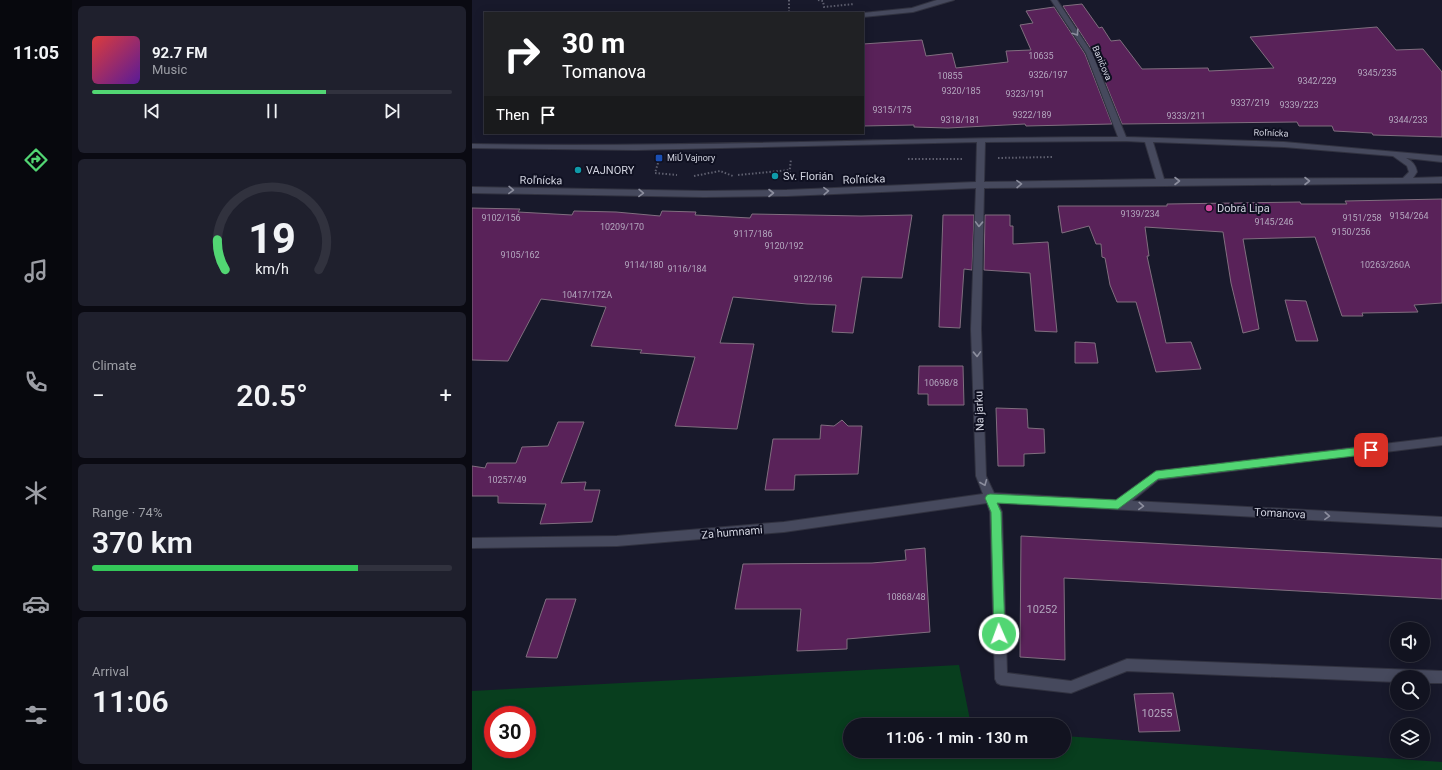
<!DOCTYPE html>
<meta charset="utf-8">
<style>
:root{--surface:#121320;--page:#1f202d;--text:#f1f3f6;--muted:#9c9ea5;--line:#31323e;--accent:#52d673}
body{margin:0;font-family:Roboto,sans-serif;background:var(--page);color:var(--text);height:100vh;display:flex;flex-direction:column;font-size:15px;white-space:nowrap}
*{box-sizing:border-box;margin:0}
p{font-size:13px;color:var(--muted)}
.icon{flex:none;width:22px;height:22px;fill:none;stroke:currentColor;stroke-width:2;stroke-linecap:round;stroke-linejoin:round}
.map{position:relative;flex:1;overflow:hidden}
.details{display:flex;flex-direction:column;gap:6px;padding:6px;background:#0a0a12;width:400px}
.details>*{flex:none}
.top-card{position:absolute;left:12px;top:12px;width:380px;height:122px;border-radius:0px;box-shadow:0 2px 10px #0003,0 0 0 1px var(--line);background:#202124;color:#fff;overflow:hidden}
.fabs{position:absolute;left:918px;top:622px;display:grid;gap:8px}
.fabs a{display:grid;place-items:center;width:40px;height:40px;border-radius:50%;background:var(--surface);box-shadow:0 2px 10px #0003,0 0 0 1px var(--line);font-size:20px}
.speed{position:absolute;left:12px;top:706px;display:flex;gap:8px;font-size:20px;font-weight:700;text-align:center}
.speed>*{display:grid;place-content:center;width:52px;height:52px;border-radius:50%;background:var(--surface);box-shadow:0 2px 10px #0003,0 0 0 1px var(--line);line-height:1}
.speed .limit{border:6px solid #d22;background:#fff;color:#111}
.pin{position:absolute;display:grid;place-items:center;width:34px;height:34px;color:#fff;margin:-17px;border-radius:8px;box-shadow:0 2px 6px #0006}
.me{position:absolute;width:44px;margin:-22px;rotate:358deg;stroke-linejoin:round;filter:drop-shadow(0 0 3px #0008)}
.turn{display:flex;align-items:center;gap:14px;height:84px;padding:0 12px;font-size:18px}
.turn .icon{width:52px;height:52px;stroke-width:2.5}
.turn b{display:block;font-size:28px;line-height:34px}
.then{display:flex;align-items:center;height:38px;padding:0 12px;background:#0003;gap:8px;font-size:15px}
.big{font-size:30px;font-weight:600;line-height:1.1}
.details .card{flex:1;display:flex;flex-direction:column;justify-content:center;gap:6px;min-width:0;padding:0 14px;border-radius:6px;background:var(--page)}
.details .dial{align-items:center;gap:0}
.dial svg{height:104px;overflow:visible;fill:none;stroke:var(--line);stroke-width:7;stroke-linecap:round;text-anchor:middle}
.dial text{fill:var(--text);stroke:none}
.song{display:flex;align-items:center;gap:12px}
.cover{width:48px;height:48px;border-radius:6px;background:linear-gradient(135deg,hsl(0 70% 55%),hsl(270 70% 35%))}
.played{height:4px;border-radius:2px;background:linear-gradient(90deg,var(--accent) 65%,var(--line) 65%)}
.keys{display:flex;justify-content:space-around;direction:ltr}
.heat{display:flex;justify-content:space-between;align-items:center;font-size:22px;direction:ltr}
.charge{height:6px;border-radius:3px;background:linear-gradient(90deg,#34c759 74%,var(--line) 0)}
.trip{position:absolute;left:371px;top:718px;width:228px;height:40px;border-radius:20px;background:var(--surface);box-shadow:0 2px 10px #0003,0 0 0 1px var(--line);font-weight:600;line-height:40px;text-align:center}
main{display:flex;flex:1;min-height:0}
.menu{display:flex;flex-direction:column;width:72px;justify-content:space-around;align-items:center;background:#07080d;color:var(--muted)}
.menu .icon{width:28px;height:28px}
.menu .on{color:var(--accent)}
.menu b{font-size:18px;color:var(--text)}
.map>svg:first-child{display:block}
</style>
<main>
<nav class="menu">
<b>11:05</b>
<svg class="icon on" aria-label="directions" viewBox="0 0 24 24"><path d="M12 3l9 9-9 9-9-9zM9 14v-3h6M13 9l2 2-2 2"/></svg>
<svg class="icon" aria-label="music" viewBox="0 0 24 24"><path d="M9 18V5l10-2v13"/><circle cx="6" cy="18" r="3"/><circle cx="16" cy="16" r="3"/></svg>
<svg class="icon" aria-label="phone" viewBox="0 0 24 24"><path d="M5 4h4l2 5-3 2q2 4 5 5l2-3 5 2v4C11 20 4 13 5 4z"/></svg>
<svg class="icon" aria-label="climate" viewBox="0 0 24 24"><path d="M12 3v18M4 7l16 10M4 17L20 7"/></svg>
<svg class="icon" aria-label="car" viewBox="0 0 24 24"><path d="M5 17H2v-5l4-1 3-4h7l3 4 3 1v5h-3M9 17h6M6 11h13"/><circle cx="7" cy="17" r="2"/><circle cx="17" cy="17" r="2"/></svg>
<svg class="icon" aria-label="filters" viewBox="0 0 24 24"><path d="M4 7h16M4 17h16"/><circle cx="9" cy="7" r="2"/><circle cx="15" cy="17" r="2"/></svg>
</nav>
<section class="details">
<div class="card">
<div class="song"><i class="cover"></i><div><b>92.7 FM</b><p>Music</p></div></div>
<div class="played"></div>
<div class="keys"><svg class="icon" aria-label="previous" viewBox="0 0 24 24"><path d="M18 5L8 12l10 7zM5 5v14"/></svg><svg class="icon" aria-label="pause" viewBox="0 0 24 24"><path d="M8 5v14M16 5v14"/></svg><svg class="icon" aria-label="next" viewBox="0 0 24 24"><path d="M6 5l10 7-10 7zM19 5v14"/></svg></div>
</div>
<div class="card dial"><svg viewBox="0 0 100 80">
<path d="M14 69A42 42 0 1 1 86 69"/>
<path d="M14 69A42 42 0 0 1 8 46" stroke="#52d673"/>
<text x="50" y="56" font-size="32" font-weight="700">19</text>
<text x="50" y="72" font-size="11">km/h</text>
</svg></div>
<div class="card"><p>Climate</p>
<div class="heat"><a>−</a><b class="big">20.5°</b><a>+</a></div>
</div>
<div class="card"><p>Range · 74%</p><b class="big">370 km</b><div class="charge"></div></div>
<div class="card"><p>Arrival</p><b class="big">11:06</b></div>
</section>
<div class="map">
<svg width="970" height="770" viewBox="0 0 970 770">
<rect width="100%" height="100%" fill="#18192b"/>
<!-- green -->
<path fill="#083e1e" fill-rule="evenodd" d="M487 665 499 725H378V751H592V736L970 762V770H0V691ZM21 715H55V749H21Z"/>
<!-- building -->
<g fill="#592259" stroke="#806e7f">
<polygon points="610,4 627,28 630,27 639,41 648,40 670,69 736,68 737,71 802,68 778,37 905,27 924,50 951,49 970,72 970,137 901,135 900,133 862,131 860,126 827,126 825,122 650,124 621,52 591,6"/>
<polygon points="582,7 613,54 640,124 554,126 553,124 476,128 442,127 442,125 391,126 391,44 450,40 454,56 480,53 484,68 536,62 534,51 559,50 548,25 561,23 554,11"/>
<polygon points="970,199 970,303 942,305 946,312 890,313 891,316 870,316 843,237 771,239 787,329 771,333 759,283 751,232 673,227 677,256 675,256 694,343 719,342 729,369 684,372 664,302 645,302 638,285 633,258 630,257 629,244 624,244 617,226 590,233 586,206 695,206 695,204 828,202 829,204 875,204 873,201"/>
<polygon points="0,208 48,209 46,212 100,215 102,211 144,212 188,216 190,211 224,212 223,215 278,218 280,214 389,216 440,215 430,278 390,277 381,333 360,332 364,305 335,304 261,297 248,343 282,344 265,429 203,426 223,357 168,353 170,350 119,346 134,307 69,299 36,361 0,360"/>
<polygon points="471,215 502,215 500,270 492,269 488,328 467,327"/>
<polygon points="513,215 538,215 538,226 541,226 541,244 576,242 585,332 563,331 558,273 512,270"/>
<polygon points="813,300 834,301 846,341 824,341"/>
<polygon points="603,342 623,343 626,363 603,363"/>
<polygon points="447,366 491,366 492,405 456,405 456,394 446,394"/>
<polygon points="524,408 555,409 556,428 572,429 573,453 552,454 552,466 526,466"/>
<polygon points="370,420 376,426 390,426 386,474 323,475 322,490 293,490 301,439 348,439 349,425 362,426"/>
<polygon points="86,422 112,422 89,483 114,482 112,490 128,490 120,522 68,524 74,504 26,503 26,496 0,496 0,466 13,468 15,463 44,463 50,447 76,446"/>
<polygon points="549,536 970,559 970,599 592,578 593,660 548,657"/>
<polygon points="453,548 458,632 375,639 375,649 325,651 329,609 263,609 271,564 400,563 434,560 433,550"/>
<polygon points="74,599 104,599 85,658 54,657"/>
<polygon points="701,693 708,731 667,732 662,694"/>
</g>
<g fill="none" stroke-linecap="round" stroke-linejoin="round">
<!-- minor casing -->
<g stroke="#313240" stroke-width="2">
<g id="minor">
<polygon points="465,0 482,0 441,12 391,17 391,13 440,8"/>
<path d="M579 0H585L620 53 654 137 812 142 970 156V162L934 158C940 161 944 165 945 172L941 178 970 177V183L512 188 509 329 514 476 522 493 644 500 684 471 970 437V445L686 480 660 501 970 517V527L526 503 530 512 535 673 599 681 655 659 970 671V683H951V677H925V682L655 671 599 693 529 685 525 683 523 679 518 512 515 503 312 532 145 546 0 548V538L145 536 312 522 511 494 504 476 499 329 504 188 315 196 232 197 0 193V187L232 191 315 190 504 182 505 142 164 150 0 148V144C215 148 431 137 646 137L614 53ZM654 141 673 142 684 179 512 182 513 142ZM681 142 812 147 921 156 935 166 937 172 931 178 692 179Z"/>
</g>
</g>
<!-- path -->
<g stroke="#5e5f6f" stroke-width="2" stroke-dasharray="1.5 2" stroke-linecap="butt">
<polyline points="317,0 317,13"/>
<polyline points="346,0 351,1 352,7 382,4"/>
<polyline points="526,158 581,157"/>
<polyline points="436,159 491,159"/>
<polyline points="186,163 183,173 205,175"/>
<polyline points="266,175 318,170"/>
<polyline points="222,176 248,171 261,176"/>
<polyline points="317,176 319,159"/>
</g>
<!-- minor -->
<use href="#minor" fill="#46495d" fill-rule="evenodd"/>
</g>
<!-- one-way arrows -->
<defs><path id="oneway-chevron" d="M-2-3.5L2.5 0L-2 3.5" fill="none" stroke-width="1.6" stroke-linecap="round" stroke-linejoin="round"/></defs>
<g stroke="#8c8e9e">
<use href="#oneway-chevron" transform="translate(604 33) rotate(57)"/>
<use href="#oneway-chevron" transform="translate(705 181)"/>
<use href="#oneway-chevron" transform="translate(835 181)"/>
<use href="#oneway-chevron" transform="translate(547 184) rotate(-1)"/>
<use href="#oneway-chevron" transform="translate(39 190) rotate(1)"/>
<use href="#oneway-chevron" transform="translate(354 191) rotate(-2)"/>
<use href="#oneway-chevron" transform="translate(169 193) rotate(1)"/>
<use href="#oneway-chevron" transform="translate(299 193)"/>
<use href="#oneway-chevron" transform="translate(507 224) rotate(92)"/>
<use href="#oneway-chevron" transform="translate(505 354) rotate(88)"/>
<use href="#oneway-chevron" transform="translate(512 483) rotate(68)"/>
<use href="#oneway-chevron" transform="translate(669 506) rotate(3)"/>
<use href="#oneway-chevron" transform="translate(855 516) rotate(3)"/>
</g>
<!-- route -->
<polygon fill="#52d673" stroke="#358b4b" points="899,446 904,450 899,454 686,479 646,509 525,503 529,512 533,634 531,637 527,639 523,637 522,634 519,512 513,498 515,495 518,494 644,500 684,471"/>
<!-- markers -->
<rect fill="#1a4fb4" stroke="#0f1021" stroke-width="1.5" x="183" y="154" width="8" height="8" rx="2"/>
<g fill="#0f9aa8" stroke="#0f1021" stroke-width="1.5">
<circle cx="106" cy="170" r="4"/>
<circle cx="303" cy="176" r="4"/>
</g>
<circle fill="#d1479c" stroke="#0f1021" stroke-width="1.5" cx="737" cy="208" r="4"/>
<g text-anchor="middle" stroke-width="4" stroke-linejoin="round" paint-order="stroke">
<!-- number labels -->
<g font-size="9" fill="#b3a7be">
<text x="569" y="59">10635</text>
<text x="905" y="76">9345/235</text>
<text x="576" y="78">9326/197</text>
<text x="478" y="79">10855</text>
<text x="845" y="84">9342/229</text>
<text x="489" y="94">9320/185</text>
<text x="553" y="97">9323/191</text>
<text x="778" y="106">9337/219</text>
<text x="827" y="108">9339/223</text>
<text x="420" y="113">9315/175</text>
<text x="560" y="118">9322/189</text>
<text x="714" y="119">9333/211</text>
<text x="488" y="123">9318/181</text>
<text x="936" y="123">9344/233</text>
<text x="668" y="217">9139/234</text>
<text x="937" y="219">9154/264</text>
<text x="29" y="221">9102/156</text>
<text x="890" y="221">9151/258</text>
<text x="802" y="225">9145/246</text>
<text x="150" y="230">10209/170</text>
<text x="879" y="235">9150/256</text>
<text x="281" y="237">9117/186</text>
<text x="312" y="249">9120/192</text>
<text x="48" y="258">9105/162</text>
<text x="172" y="268">9114/180</text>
<text x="913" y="268">10263/260A</text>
<text x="215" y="272">9116/184</text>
<text x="341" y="282">9122/196</text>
<text x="115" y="298">10417/172A</text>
<text x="469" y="386">10698/8</text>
<text x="35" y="483">10257/49</text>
<text x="434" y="600">10868/48</text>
</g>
<!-- far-street labels -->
<g font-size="9" fill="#d1d3df" stroke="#0f1021">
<text transform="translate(630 63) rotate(67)" y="3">Baničova</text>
<text transform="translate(799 133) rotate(2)" y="3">Roľnícka</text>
</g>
<!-- far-poi labels -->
<g font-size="9" fill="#d1d3df" stroke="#0f1021" text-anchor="start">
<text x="195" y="161">MiÚ Vajnory</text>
</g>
<!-- poi labels -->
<g font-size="11" fill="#d1d3df" stroke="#0f1021" text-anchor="start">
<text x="114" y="174">VAJNORY</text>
<text x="311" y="180">Sv. Florián</text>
<text x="745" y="212">Dobrá Lipa</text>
</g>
<!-- street labels -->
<g font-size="11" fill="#d1d3df" stroke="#0f1021">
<text transform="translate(392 179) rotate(-2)" y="4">Roľnícka</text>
<text transform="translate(69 180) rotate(1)" y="4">Roľnícka</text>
<text transform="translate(507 411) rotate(-92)" y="4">Na jarku</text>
<text transform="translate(808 513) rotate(3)" y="4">Tomanova</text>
<text transform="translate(260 532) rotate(-5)" y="4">Za humnami</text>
</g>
<!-- near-number labels -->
<g font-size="11" fill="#b3a7be">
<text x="570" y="613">10252</text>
<text x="685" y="717">10255</text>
</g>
</g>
</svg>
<div class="fabs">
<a><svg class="icon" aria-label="sound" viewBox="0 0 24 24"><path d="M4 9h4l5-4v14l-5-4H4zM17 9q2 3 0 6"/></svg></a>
<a><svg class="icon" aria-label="search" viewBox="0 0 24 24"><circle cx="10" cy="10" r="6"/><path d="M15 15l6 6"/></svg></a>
<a><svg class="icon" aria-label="layers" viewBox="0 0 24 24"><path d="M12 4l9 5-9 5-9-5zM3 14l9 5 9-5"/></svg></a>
</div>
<div class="speed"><div class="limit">30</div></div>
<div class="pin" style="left:899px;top:450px;background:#d93025"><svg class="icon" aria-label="arrive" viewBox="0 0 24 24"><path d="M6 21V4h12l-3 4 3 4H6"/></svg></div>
<svg class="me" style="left:527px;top:634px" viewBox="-20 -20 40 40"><circle r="17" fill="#52d673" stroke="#fff" stroke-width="3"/><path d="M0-11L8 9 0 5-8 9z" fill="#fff"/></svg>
<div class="trip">11:06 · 1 min · 130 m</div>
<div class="top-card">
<div class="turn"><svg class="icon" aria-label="right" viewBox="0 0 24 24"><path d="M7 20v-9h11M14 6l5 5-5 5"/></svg><div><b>30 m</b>Tomanova</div></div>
<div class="then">Then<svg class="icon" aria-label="arrive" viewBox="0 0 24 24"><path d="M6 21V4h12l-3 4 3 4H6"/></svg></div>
</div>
</div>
</main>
